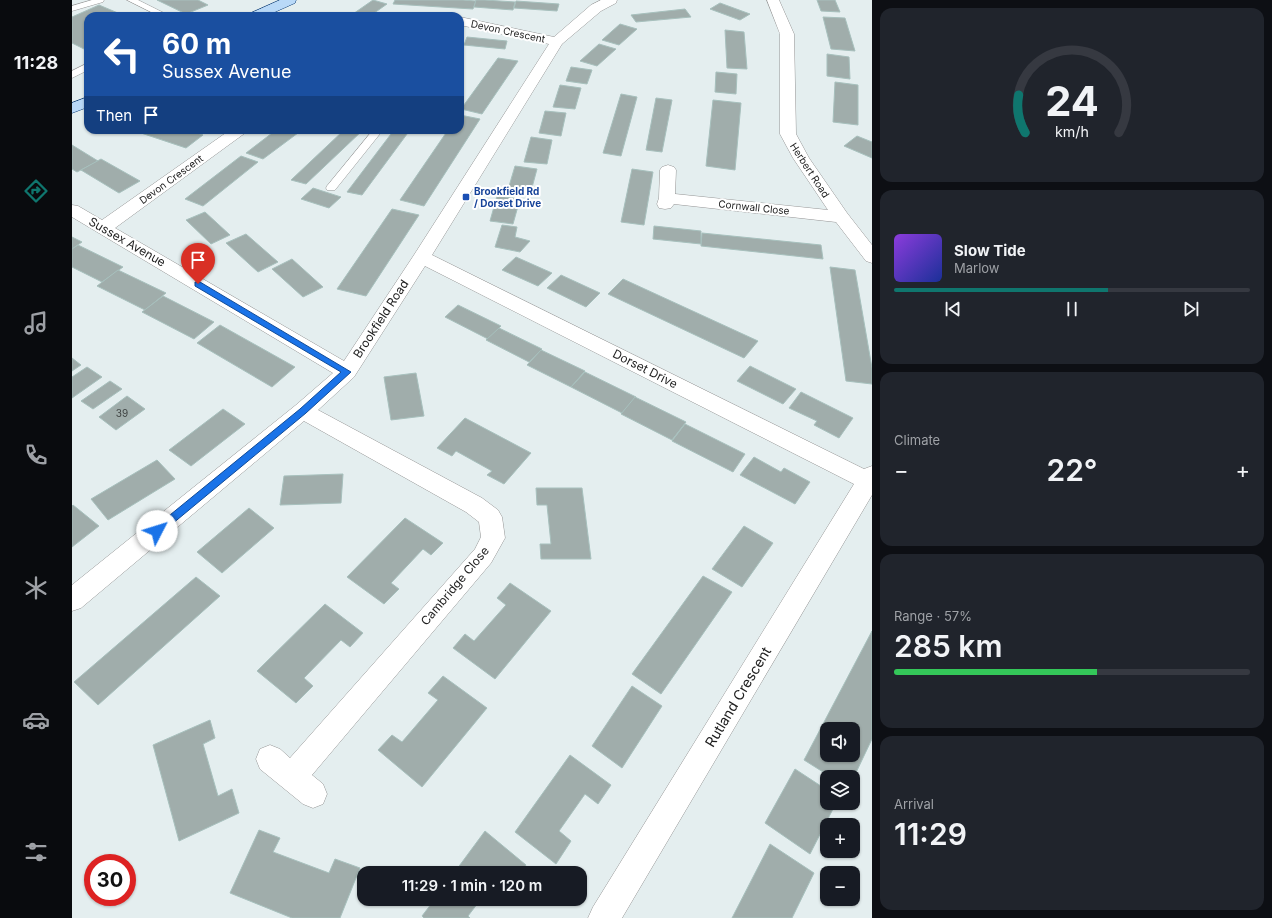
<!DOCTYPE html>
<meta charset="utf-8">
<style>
:root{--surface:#171b24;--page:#20242c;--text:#f1f3f6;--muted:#9ea1a6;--line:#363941;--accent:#0f766e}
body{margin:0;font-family:Inter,sans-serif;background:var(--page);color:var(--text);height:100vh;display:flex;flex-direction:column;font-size:15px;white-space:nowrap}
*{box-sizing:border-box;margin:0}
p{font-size:13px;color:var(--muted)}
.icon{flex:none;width:22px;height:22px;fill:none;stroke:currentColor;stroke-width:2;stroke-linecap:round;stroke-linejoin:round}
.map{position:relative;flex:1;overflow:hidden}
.drawer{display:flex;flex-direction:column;gap:8px;padding:8px;background:#0d0f14;width:400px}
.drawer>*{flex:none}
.top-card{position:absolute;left:12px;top:12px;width:380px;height:122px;border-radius:12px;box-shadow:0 1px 3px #0004;background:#1a4fa0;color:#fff;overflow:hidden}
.controls{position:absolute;left:748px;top:722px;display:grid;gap:8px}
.controls a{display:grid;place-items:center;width:40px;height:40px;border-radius:8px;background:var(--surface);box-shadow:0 1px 3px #0004;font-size:20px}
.speed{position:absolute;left:12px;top:854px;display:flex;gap:8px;font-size:20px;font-weight:700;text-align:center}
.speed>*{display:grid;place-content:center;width:52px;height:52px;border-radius:50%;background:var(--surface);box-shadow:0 1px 3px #0004;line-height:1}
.speed .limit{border:6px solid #d22;background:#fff;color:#111}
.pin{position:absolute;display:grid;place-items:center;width:34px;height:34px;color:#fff;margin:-41px -17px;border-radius:50% 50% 50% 0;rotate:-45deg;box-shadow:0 0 4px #0007}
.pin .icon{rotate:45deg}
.me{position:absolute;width:44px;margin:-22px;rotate:50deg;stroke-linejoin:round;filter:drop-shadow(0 0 3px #0008)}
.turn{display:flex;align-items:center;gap:14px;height:84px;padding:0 12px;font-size:18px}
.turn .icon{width:52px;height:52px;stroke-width:2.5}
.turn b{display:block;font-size:28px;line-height:34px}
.then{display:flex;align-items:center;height:38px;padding:0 12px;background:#0003;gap:8px;font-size:15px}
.big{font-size:30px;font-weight:600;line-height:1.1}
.drawer .widget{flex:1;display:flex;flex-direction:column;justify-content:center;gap:6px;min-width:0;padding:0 14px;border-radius:12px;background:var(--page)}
.drawer .dial{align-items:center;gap:0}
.dial svg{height:104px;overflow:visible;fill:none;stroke:var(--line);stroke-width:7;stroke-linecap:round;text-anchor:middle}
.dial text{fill:var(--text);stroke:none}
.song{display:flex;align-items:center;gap:12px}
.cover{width:48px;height:48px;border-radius:6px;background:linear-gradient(135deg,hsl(270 70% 55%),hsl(230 70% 35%))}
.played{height:4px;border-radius:2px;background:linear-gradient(90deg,var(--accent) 60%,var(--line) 60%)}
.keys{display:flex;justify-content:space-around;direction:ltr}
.heat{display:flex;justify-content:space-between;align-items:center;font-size:22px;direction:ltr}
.charge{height:6px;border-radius:3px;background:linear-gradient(90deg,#34c759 57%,var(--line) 0)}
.trip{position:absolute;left:285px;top:866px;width:230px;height:40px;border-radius:12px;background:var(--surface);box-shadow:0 1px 3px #0004;font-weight:600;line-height:40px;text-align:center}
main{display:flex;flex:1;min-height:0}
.tab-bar{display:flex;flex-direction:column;width:72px;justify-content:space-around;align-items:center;background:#090b0e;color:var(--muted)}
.tab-bar .icon{width:28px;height:28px}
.tab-bar .active{color:var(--accent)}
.tab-bar b{font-size:18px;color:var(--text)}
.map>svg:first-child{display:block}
</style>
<main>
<nav class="tab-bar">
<b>11:28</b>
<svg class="icon active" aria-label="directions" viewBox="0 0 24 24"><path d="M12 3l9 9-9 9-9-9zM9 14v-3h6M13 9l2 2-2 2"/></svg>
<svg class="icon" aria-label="music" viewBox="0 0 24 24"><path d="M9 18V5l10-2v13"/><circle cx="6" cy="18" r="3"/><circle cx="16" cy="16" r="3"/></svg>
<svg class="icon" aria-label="phone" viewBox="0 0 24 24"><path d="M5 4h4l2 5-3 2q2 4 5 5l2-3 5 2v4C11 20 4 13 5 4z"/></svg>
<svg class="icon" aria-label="climate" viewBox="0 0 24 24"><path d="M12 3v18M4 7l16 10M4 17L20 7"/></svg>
<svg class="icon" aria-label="car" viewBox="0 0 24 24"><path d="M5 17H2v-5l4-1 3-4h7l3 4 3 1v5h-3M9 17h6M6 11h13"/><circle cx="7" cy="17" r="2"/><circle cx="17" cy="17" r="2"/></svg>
<svg class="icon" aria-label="filters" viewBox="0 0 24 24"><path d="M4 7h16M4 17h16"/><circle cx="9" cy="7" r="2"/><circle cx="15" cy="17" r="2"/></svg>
</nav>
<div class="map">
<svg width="800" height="918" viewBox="0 0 800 918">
<rect width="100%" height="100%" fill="#e4eeef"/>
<!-- building -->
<g fill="#a0adab" stroke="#a7c0bd" fill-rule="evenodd">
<polygon points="85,0 126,0 136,5 114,14"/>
<polygon points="301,0 315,4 298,16 278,16"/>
<polygon points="323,0 391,0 404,1 401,9 321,4"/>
<polygon points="404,0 413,0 443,2 441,10 402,7"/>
<polygon points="745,0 763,0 768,12 749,11"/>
<polygon points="444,1 487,4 485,11 442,8"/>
<polygon points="648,3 678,14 668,20 638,9"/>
<polygon points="27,5 53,16 16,16 16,51 0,43 0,17"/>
<polygon points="613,9 619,17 564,22 559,15"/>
<polygon points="751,17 773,18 783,51 759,49"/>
<polygon points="548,24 565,29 547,45 530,40"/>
<polygon points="653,30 672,32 675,69 655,68"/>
<polygon points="395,37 435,41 433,49 392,45"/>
<polygon points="527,44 544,49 525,66 508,61"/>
<polygon points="755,54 777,57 778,79 755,76"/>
<polygon points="426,58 446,61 410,114 389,109"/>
<polygon points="499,67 520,70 515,84 494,81"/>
<polygon points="644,72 665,74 664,94 643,92"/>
<polygon points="763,82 786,85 786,125 761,122"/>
<polygon points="488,85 509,88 503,109 481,107"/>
<polygon points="549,94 565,97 549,156 531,153"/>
<polygon points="584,98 600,100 590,152 574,150"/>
<polygon points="641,100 669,103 663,170 634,166"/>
<polygon points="473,111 494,113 489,136 467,133"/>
<polygon points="388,115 408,119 352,206 328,200 376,130 388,130"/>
<polygon points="73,130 116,130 131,135 114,148 69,133"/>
<polygon points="204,130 230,130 191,159 174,153"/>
<polygon points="272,130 291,130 234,184 219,180"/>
<polygon points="322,130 338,130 290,195 275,192"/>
<polygon points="785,136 800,142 800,158 772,146"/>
<polygon points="459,137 480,140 475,164 452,162"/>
<polygon points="0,145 26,161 5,172 0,169"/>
<polygon points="169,156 186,162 131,206 113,199"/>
<polygon points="29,159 68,181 47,193 9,170"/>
<polygon points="443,166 465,169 458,195 435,193"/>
<polygon points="560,169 581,172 572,225 549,222"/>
<polygon points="241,188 269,197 257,208 229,199"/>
<polygon points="425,196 448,199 441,224 418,221"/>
<polygon points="320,209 347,215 294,296 265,289"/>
<polygon points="133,212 158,235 139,244 114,220"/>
<polygon points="430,225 445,227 443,237 458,241 448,252 423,247"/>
<polygon points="582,226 629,231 629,244 581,239"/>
<polygon points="630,233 749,245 751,259 629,246"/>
<polygon points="174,234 206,262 186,272 154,243"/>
<polygon points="0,237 10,242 0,249"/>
<polygon points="6,245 51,267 30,282 0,267 0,249"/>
<polygon points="444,257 480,273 466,286 430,270"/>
<polygon points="220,259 251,287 231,297 200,269"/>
<polygon points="758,267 783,270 800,368 800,384 774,381"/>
<polygon points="46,270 94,293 73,310 25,286"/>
<polygon points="489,275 528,293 514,307 475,288"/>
<polygon points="551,279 686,341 672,358 536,294"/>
<polygon points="91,296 142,322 122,339 70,312"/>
<polygon points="386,305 429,326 416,339 373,317"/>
<polygon points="148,325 223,367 200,387 125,343"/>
<polygon points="427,328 470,349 457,362 414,340"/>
<polygon points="469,350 513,371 499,387 455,365"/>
<polygon points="0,358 9,365 0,371"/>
<polygon points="678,366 724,389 711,404 665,381"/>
<polygon points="15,367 30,377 0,398 0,377"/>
<polygon points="513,372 564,397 550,413 499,387"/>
<polygon points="344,373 352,416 319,420 312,377"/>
<polygon points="38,381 50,389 21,409 9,401"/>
<polygon points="729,392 781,418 767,438 742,425 745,421 717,408"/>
<polygon points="55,396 73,409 44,430 27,417"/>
<polygon points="563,397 614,422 600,440 549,414"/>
<polygon points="151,409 173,424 119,466 97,450"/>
<polygon points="393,418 459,453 432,484 415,475 420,471 384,451 380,456 365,448"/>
<polygon points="613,424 673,454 661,472 600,441"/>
<polygon points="682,457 709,472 712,468 738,482 723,504 668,475"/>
<polygon points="85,460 103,479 36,520 19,499"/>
<polygon points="271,474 269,503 208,505 212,476"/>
<polygon points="464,488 510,488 519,559 469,559 468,544 479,544 475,505 465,505"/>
<polygon points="1,505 27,526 0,547 0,506"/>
<polygon points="177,508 202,528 150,573 125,552"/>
<polygon points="333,518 371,543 359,555 351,549 319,583 327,589 312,604 275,577"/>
<polygon points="672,526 701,543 670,587 640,569"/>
<polygon points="631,576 660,592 589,694 560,674"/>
<polygon points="124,577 148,596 26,705 2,682"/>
<polygon points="438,583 479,611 423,679 381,648 393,634 402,641 434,605 425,598"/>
<polygon points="253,604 291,633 278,647 269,640 232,678 241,686 224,703 185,671"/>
<path d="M800 631V739L781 779V777H759L732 760ZM755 729H781V755H755Z"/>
<polygon points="371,676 415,708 350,787 306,750 320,735 330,742 366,700 356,693"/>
<polygon points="560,686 590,706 550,768 520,746"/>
<polygon points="138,720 143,738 131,744 146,796 160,789 167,813 107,841 81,745"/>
<polygon points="498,755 539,785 526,804 513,794 487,831 499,841 484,864 443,832"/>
<polygon points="723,769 755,790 755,803 764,803 738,854 693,823"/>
<polygon points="187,830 208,838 201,852 257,873 263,859 288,868 268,918 220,918 158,893"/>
<polygon points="413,831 454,865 448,873 382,873"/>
<polygon points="698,844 742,873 720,918 660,918"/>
<polygon points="363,899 409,899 396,916 398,918 352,918 350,916"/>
</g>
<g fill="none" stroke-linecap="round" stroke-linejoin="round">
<!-- lane casing -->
<g stroke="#959595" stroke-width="1">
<g id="lane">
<polygon points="20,0 32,0 31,2 0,11 0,6"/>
<polygon points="55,0 66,0 98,16 87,16"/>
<polygon points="16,63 16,70 0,78 0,71"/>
<polygon points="301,130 311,130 263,190 255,190 254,188 255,186"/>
</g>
</g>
<!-- street casing -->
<g stroke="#959595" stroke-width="1">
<g id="street">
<polygon points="529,0 545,0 544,3 529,11 490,44 360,255 792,469 800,466 800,495 550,918 516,918 521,907 782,484 353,266 282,377 246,410 410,498 426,510 430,517 433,538 419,563 240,775 251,784 255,794 251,804 241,808 231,804 188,769 184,759 188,749 198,745 208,749 218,758 403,549 409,537 407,522 394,512 232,421 9,608 0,611 0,585 224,405 261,373 0,217 0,205 6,206 30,220 158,130 176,130 173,133 43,228 272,361 342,255 477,44 388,25 388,17 482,37 519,5"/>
<polygon points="695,0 707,0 722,34 724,134 737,158 775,213 800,245 800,263 794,261 764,222 602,204 599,208 593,209 587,208 585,204 587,198 588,170 590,167 596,165 602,167 604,170 603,194 756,210 721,158 708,134 708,34"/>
</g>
</g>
<!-- secondary casing -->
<g stroke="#073873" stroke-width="1">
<g id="secondary">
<polygon points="208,0 224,0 223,3 194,16 177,16 179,13"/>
<polygon points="16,97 16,107 0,113 0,103"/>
</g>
</g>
<!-- lane -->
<use href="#lane" fill="#fff" fill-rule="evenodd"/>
<!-- street -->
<use href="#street" fill="#fff" fill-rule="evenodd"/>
<!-- secondary -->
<use href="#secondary" fill="#b9d9f8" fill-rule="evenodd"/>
</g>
<!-- route -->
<polygon fill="#1a73e8" stroke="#114b97" points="123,282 128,282 279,372 234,413 88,534 82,534 80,531 82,528 228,409 269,372 123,286"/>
<!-- markers -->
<rect fill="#1a4fb4" stroke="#fff" stroke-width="1.5" x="390" y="193" width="8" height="8" rx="2"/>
<g text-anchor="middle" stroke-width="4" stroke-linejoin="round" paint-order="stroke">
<!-- far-street labels -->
<g font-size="10" fill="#1e1e1e" stroke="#fff">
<text transform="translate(436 31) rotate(12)" y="4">Devon Crescent</text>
<text transform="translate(738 170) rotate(57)" y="4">Herbert Road</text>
<text transform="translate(99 179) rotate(-36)" y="4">Devon Crescent</text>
<text transform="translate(682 207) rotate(6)" y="4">Cornwall Close</text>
</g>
<!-- far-transit labels -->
<g font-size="10" font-weight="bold" fill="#164399" stroke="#fff" text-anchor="start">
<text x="402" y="195">Brookfield Rd<tspan x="402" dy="12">/ Dorset Drive</tspan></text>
</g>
<!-- number labels -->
<g font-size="10" fill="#3e4241">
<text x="50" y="417">39</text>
</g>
<!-- street labels -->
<g font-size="12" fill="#1e1e1e" stroke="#fff">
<text transform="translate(55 242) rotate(30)" y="4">Sussex Avenue</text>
<text transform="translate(309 319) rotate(-57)" y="4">Brookfield Road</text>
<text transform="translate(573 369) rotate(27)" y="4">Dorset Drive</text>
<text transform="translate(383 586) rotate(-50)" y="4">Cambridge Close</text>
</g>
<!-- near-street labels -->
<g font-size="14" fill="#1e1e1e" stroke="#fff">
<text transform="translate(666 697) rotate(-59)" y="5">Rutland Crescent</text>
</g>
</g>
</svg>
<div class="controls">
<a><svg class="icon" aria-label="sound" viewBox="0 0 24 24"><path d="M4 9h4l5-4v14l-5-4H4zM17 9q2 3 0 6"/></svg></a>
<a><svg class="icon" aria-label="layers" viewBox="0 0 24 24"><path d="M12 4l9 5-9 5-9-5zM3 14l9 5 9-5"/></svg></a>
<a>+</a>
<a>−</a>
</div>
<div class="speed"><div class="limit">30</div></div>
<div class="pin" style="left:126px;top:284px;background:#d93025"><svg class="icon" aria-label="arrive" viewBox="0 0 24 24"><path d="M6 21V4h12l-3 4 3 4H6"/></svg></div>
<svg class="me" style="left:85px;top:531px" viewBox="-20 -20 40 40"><circle r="19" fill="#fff"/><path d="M0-13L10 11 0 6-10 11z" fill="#1a73e8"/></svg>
<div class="trip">11:29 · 1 min · 120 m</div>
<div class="top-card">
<div class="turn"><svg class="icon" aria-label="left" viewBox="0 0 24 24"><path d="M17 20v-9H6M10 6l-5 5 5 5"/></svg><div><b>60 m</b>Sussex Avenue</div></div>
<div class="then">Then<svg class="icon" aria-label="arrive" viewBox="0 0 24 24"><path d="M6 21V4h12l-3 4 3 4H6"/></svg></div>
</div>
</div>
<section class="drawer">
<div class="widget dial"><svg viewBox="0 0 100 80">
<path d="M14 69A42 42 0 1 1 86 69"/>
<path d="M14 69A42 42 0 0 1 9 40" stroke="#0f766e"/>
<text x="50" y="56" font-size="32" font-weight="700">24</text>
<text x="50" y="72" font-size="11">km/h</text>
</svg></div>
<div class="widget">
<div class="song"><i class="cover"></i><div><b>Slow Tide</b><p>Marlow</p></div></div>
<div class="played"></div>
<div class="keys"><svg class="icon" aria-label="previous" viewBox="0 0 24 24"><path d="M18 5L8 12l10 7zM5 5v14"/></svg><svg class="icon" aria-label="pause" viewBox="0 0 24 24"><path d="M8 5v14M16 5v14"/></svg><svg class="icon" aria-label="next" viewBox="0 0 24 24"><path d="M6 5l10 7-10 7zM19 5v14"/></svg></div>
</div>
<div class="widget"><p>Climate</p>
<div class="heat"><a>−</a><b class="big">22°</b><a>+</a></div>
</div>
<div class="widget"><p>Range · 57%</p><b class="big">285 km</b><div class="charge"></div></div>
<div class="widget"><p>Arrival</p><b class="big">11:29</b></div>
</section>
</main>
